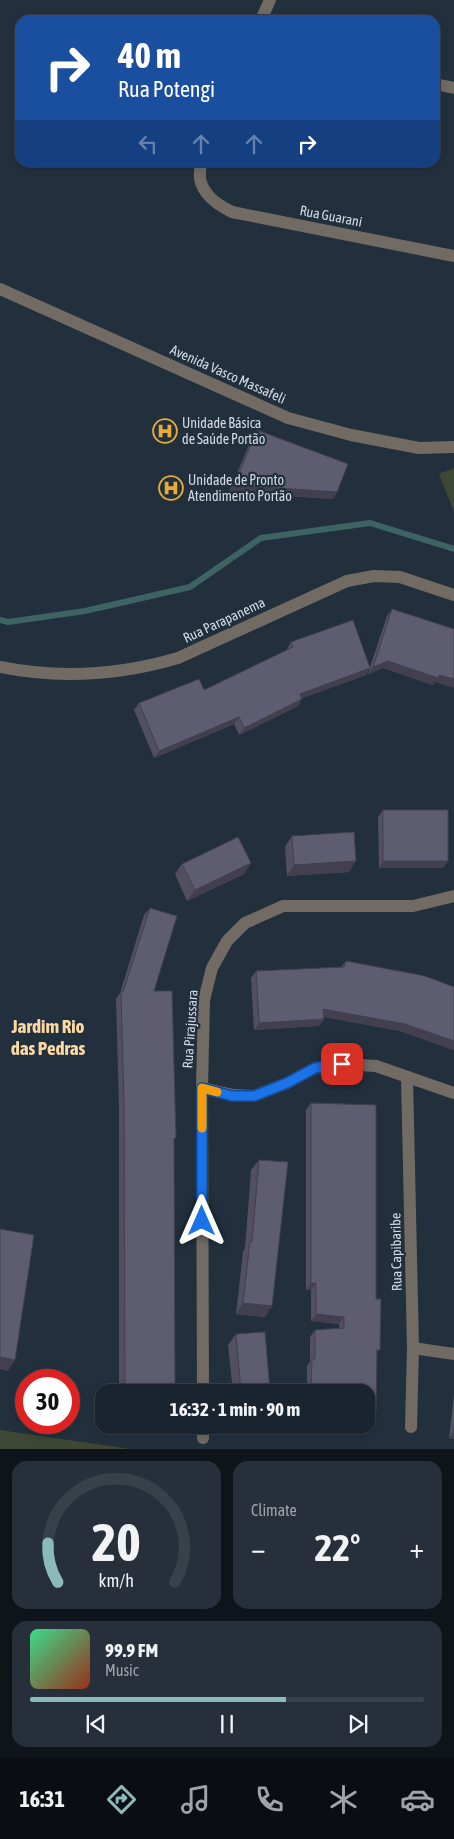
<!DOCTYPE html>
<meta charset="utf-8">
<style>
:root{--surface:#1a242e;--page:#27303a;--text:#f1f3f6;--muted:#9fa4aa;--line:#38414a;--accent:#8bbbb9}
body{margin:0;font-family:"Asap Condensed",sans-serif;background:var(--page);color:var(--text);height:100vh;display:flex;flex-direction:column;font-size:19px;white-space:nowrap}
*{box-sizing:border-box;margin:0}
p{font-size:16px;color:var(--muted)}
.icon{flex:none;width:28px;height:28px;fill:none;stroke:currentColor;stroke-width:2;stroke-linecap:round;stroke-linejoin:round}
.map{position:relative;height:1449px;overflow:hidden}
.sheet{display:flex;flex-direction:column;gap:12px;padding:12px;background:#0e1419;flex:1}
.sheet>*{flex:none}
.top-card{position:absolute;left:15px;top:15px;width:425px;height:152px;border-radius:15px;box-shadow:0 2px 8px #0003,0 0 0 1px var(--line);background:#1a4fa0;color:#fff;overflow:hidden}
.speed{position:absolute;left:15px;top:1369px;display:flex;gap:10px;font-size:25px;font-weight:700;text-align:center}
.speed>*{display:grid;place-content:center;width:65px;height:65px;border-radius:50%;background:var(--surface);box-shadow:0 2px 8px #0003,0 0 0 1px var(--line);line-height:1}
.speed .limit{border:8px solid #d22;background:#fff;color:#111}
.pin{position:absolute;display:grid;place-items:center;width:42px;height:42px;color:#fff;margin:-21px;border-radius:10px;box-shadow:0 2px 8px #0006}
.me{position:absolute;width:55px;margin:-28px;rotate:0deg;stroke-linejoin:round;filter:drop-shadow(0 0 4px #0008)}
.turn{display:flex;align-items:center;gap:18px;height:105px;padding:0 20px;font-size:22px}
.turn .icon{width:65px;height:65px;stroke-width:2.5}
.turn b{display:block;font-size:35px;line-height:42px}
.lanes{display:flex;align-items:center;height:48px;padding:0 20px;background:#0003;justify-content:center;gap:25px;direction:ltr}
.lanes .off{opacity:.35}
.big{font-size:38px;font-weight:700;line-height:1.1}
.sheet .card{flex:1;display:flex;flex-direction:column;justify-content:center;gap:8px;min-width:0;padding:0 18px;border-radius:15px;background:var(--page)}
.sheet .dial{align-items:center;gap:0}
.dial svg{height:130px;overflow:visible;fill:none;stroke:var(--line);stroke-width:7;stroke-linecap:round;text-anchor:middle}
.dial text{fill:var(--text);stroke:none}
.song{display:flex;align-items:center;gap:15px}
.cover{width:60px;height:60px;border-radius:8px;background:linear-gradient(135deg,hsl(150 70% 55%),hsl(10 70% 35%))}
.played{height:5px;border-radius:2px;background:linear-gradient(90deg,var(--accent) 65%,var(--line) 65%)}
.keys{display:flex;justify-content:space-around;direction:ltr}
.heat{display:flex;justify-content:space-between;align-items:center;font-size:28px;direction:ltr}
.sheet .tiles{flex:1;display:grid;gap:12px;grid-template-columns:1fr 1fr}
.card:last-child{grid-column:span 2}
.trip{position:absolute;left:95px;top:1384px;width:280px;height:50px;border-radius:15px;background:var(--surface);box-shadow:0 2px 8px #0003,0 0 0 1px var(--line);font-weight:700;line-height:50px;text-align:center}
.tabs{display:flex;height:80px;justify-content:space-around;align-items:center;background:#0a0e12;color:var(--muted)}
.tabs .icon{width:35px;height:35px}
.tabs .current{color:var(--accent)}
.tabs b{font-size:22px;color:var(--text)}
.map>svg:first-child{display:block}
</style>
<div class="map">
<svg width="454" height="1449" viewBox="0 0 454 1449">
<rect width="100%" height="100%" fill="#22303e"/>
<!-- green -->
<g fill="#3d4733">
<polygon points="454,468 454,512 439,474"/>
<polygon points="0,1430 130,1449 0,1449"/>
</g>
<g fill="none" stroke-linecap="round" stroke-linejoin="round">
<!-- stream -->
<polyline stroke="#3d6363" stroke-width="6" points="0,620 8,622 85,611 190,587 261,538 370,523 454,549"/>
<!-- minor -->
<g stroke="#726b64" stroke-width="12">
<polyline points="261,20 270,0"/>
<polyline points="435,84 454,88"/>
<path d="M202 162C193 187 213 203 232 212L454 256"/>
<polyline points="0,289 288,418 351,435 419,448 454,447"/>
<path d="M0 667C59 679 120 675 178 658L347 581 374 576 400 577 454 595"/>
<polyline points="407,1077 413,1348 411,1427"/>
<polyline points="202,1088 233,1095 254,1096 287,1083 315,1068 342,1064 376,1066 454,1093"/>
<polyline points="413,1348 454,1354"/>
<polyline points="203,1392 202,1088 204,1000 212,968 227,941 245,923 283,906 413,906 454,896"/>
<polyline points="203,1425 203,1438"/>
</g>
</g>
<!-- wall -->
<g fill="#514f60">
<polygon points="257,430 337,492 333,499 229,492 252,438"/>
<polygon points="392,609 435,682 433,685 383,668 368,674 370,668 366,675 302,698 298,706 239,735 234,724 154,758 134,710 139,703 204,690 287,650 287,649 291,642 370,667 387,616"/>
<polygon points="383,810 443,868 379,868 378,817"/>
<polygon points="292,836 349,872 287,876 285,847"/>
<polygon points="251,863 244,874 187,901 175,874 182,864"/>
<polygon points="150,908 154,991 174,1141 170,1392 119,1392 119,1108 116,999 120,993 144,915"/>
<polygon points="346,961 454,987 454,1050 400,1031 324,1017 324,1019 319,1026 254,1030 251,978 256,971 341,967"/>
<polygon points="311,1103 376,1299 377,1355 371,1419 366,1419 366,1392 307,1392 307,1366 310,1362 310,1337 315,1330 339,1328 339,1324 311,1321 311,1290 306,1290 306,1110"/>
<polygon points="259,1160 265,1317 236,1314 243,1252 245,1248 251,1170"/>
<polygon points="236,1334 270,1392 233,1392 228,1345"/>
<polygon points="454,1394 454,1439 449,1438"/>
</g>
<!-- shaded-wall -->
<g fill="#42404e">
<polygon points="234,485 337,492 333,499 229,492"/>
<polygon points="388,661 454,679 454,688 435,682 433,685 383,668 368,674 373,667"/>
<polygon points="370,668 366,675 295,701 300,694"/>
<polygon points="302,699 298,706 239,735 244,728"/>
<polygon points="239,717 234,724 154,758 159,751"/>
<polygon points="356,861 349,872 287,876 294,865"/>
<polygon points="383,861 448,861 443,868 379,868"/>
<polygon points="251,863 244,874 187,901 195,890"/>
<polygon points="323,1009 405,1024 454,1041 454,1050 400,1031 318,1016"/>
<polygon points="324,1019 319,1026 254,1030 259,1023"/>
<polygon points="311,1283 316,1283 311,1290 306,1290"/>
<polygon points="243,1303 272,1306 265,1317 236,1314"/>
<polygon points="316,1314 344,1317 339,1324 311,1321"/>
<polygon points="0,1357 15,1360 8,1371 0,1369"/>
<polygon points="175,1385 170,1392 120,1392 125,1386"/>
<polygon points="366,1411 376,1412 371,1419 366,1419"/>
<polygon points="454,1432 454,1439 449,1438"/>
</g>
<!-- building -->
<g fill="#5e5c70" stroke="#42404e">
<polygon points="257,430 348,464 337,492 234,485"/>
<polygon points="392,609 454,629 454,679 439,675 438,678 388,661 373,667"/>
<polygon points="353,620 370,668 300,694 302,699 244,728 239,717 159,751 139,703 199,679 204,690 293,647 291,642"/>
<rect x="383" y="810" width="65" height="51"/>
<polygon points="354,832 356,861 294,865 292,836"/>
<polygon points="238,837 251,863 195,890 182,864"/>
<polygon points="150,908 177,916 154,991 172,991 176,1138 174,1138 175,1385 125,1386 124,1101 121,992 123,992"/>
<polygon points="346,961 425,976 454,987 454,1041 405,1024 323,1009 324,1019 259,1023 256,971 344,967"/>
<polygon points="311,1103 376,1105 376,1299 381,1299 380,1350 377,1350 376,1412 366,1411 366,1392 311,1392 312,1359 315,1359 315,1330 344,1328 344,1317 316,1314 316,1283 311,1283"/>
<polygon points="259,1160 288,1162 272,1306 243,1303 250,1241 252,1242"/>
<polygon points="0,1229 34,1235 15,1360 0,1357"/>
<polygon points="265,1332 270,1392 241,1392 236,1334"/>
</g>
<g fill="none" stroke-linecap="round" stroke-linejoin="round">
<!-- route casing -->
<g stroke="#114b97" stroke-width="12">
<polyline id="route" points="202,1221 202,1088 232,1096 254,1096 287,1083 315,1068 342,1064"/>
</g>
<!-- route -->
<use href="#route" stroke="#1a73e8" stroke-width="9"/>
<!-- slow -->
<polyline stroke="#f59e0b" stroke-width="9" points="202,1128 202,1088 217,1092"/>
</g>
<!-- icons -->
<defs>
<g id="hospital-ring" transform="scale(1.25)"><circle r="9.5" fill="#22303e" stroke="#e9ab38" stroke-width="1.5"/><path d="M-5-5h3v3.5h4V-5h3V5h-3V1.5h-4V5h-3Z" fill="#e9ab38"/></g>
</defs>
<g fill-rule="evenodd">
<use href="#hospital-ring" x="165" y="431"/>
<use href="#hospital-ring" x="171" y="488"/>
</g>
<g text-anchor="middle" stroke-width="4.5" stroke-linejoin="round" paint-order="stroke">
<!-- street labels -->
<g font-size="14" fill="#d1dae4" stroke="#22303e">
<text transform="translate(331 216) rotate(11)" y="5">Rua Guarani</text>
<text transform="translate(228 374) rotate(24)" y="5">Avenida Vasco Massafeli</text>
<text transform="translate(224 620) rotate(-25)" y="5">Rua Parapanema</text>
<text transform="translate(190 1029) rotate(-86)" y="5">Rua Pirajussara</text>
<text transform="translate(396 1252) rotate(-91)" y="5">Rua Capibaribe</text>
</g>
<!-- poi labels -->
<g font-size="14" fill="#d1dae4" stroke="#22303e" text-anchor="start">
<text x="182" y="428">Unidade Básica<tspan x="182" dy="16">de Saúde Portão</tspan></text>
<text x="188" y="485">Unidade de Pronto<tspan x="188" dy="16">Atendimento Portão</tspan></text>
</g>
<!-- district labels -->
<g font-size="19" font-weight="bold" fill="#fcd9a2" stroke="#22303e">
<text x="48" y="1033">Jardim Rio<tspan x="48" dy="22">das Pedras</tspan></text>
</g>
</g>
</svg>
<div class="speed"><div class="limit">30</div></div>
<div class="pin" style="left:342px;top:1064px;background:#d93025"><svg class="icon" aria-label="arrive" viewBox="0 0 24 24"><path d="M6 21V4h12l-3 4 3 4H6"/></svg></div>
<svg class="me" style="left:202px;top:1221px" viewBox="-20 -20 40 40"><path d="M0-17L14 15 0 8-14 15z" fill="#1a73e8" stroke="#fff" stroke-width="4"/></svg>
<div class="trip">16:32 · 1 min · 90 m</div>
<div class="top-card">
<div class="turn"><svg class="icon" aria-label="right" viewBox="0 0 24 24"><path d="M7 20v-9h11M14 6l5 5-5 5"/></svg><div><b>40 m</b>Rua Potengi</div></div>
<div class="lanes"><svg class="icon off" aria-label="left" viewBox="0 0 24 24"><path d="M17 20v-9H6M10 6l-5 5 5 5"/></svg><svg class="icon off" aria-label="ahead" viewBox="0 0 24 24"><path d="M12 20V5M6 11l6-6 6 6"/></svg><svg class="icon off" aria-label="ahead" viewBox="0 0 24 24"><path d="M12 20V5M6 11l6-6 6 6"/></svg><svg class="icon" aria-label="right" viewBox="0 0 24 24"><path d="M7 20v-9h11M14 6l5 5-5 5"/></svg></div>
</div>
</div>
<section class="sheet">
<div class="tiles">
<div class="card dial"><svg viewBox="0 0 100 80">
<path d="M14 69A42 42 0 1 1 86 69"/>
<path d="M14 69A42 42 0 0 1 8 45" stroke="#8bbbb9"/>
<text x="50" y="56" font-size="32" font-weight="700">20</text>
<text x="50" y="72" font-size="11">km/h</text>
</svg></div>
<div class="card"><p>Climate</p>
<div class="heat"><a>−</a><b class="big">22°</b><a>+</a></div>
</div>
<div class="card">
<div class="song"><i class="cover"></i><div><b>99.9 FM</b><p>Music</p></div></div>
<div class="played"></div>
<div class="keys"><svg class="icon" aria-label="previous" viewBox="0 0 24 24"><path d="M18 5L8 12l10 7zM5 5v14"/></svg><svg class="icon" aria-label="pause" viewBox="0 0 24 24"><path d="M8 5v14M16 5v14"/></svg><svg class="icon" aria-label="next" viewBox="0 0 24 24"><path d="M6 5l10 7-10 7zM19 5v14"/></svg></div>
</div>
</div>
</section>
<nav class="tabs">
<b>16:31</b>
<svg class="icon current" aria-label="directions" viewBox="0 0 24 24"><path d="M12 3l9 9-9 9-9-9zM9 14v-3h6M13 9l2 2-2 2"/></svg>
<svg class="icon" aria-label="music" viewBox="0 0 24 24"><path d="M9 18V5l10-2v13"/><circle cx="6" cy="18" r="3"/><circle cx="16" cy="16" r="3"/></svg>
<svg class="icon" aria-label="phone" viewBox="0 0 24 24"><path d="M5 4h4l2 5-3 2q2 4 5 5l2-3 5 2v4C11 20 4 13 5 4z"/></svg>
<svg class="icon" aria-label="climate" viewBox="0 0 24 24"><path d="M12 3v18M4 7l16 10M4 17L20 7"/></svg>
<svg class="icon" aria-label="car" viewBox="0 0 24 24"><path d="M5 17H2v-5l4-1 3-4h7l3 4 3 1v5h-3M9 17h6M6 11h13"/><circle cx="7" cy="17" r="2"/><circle cx="17" cy="17" r="2"/></svg>
</nav>
